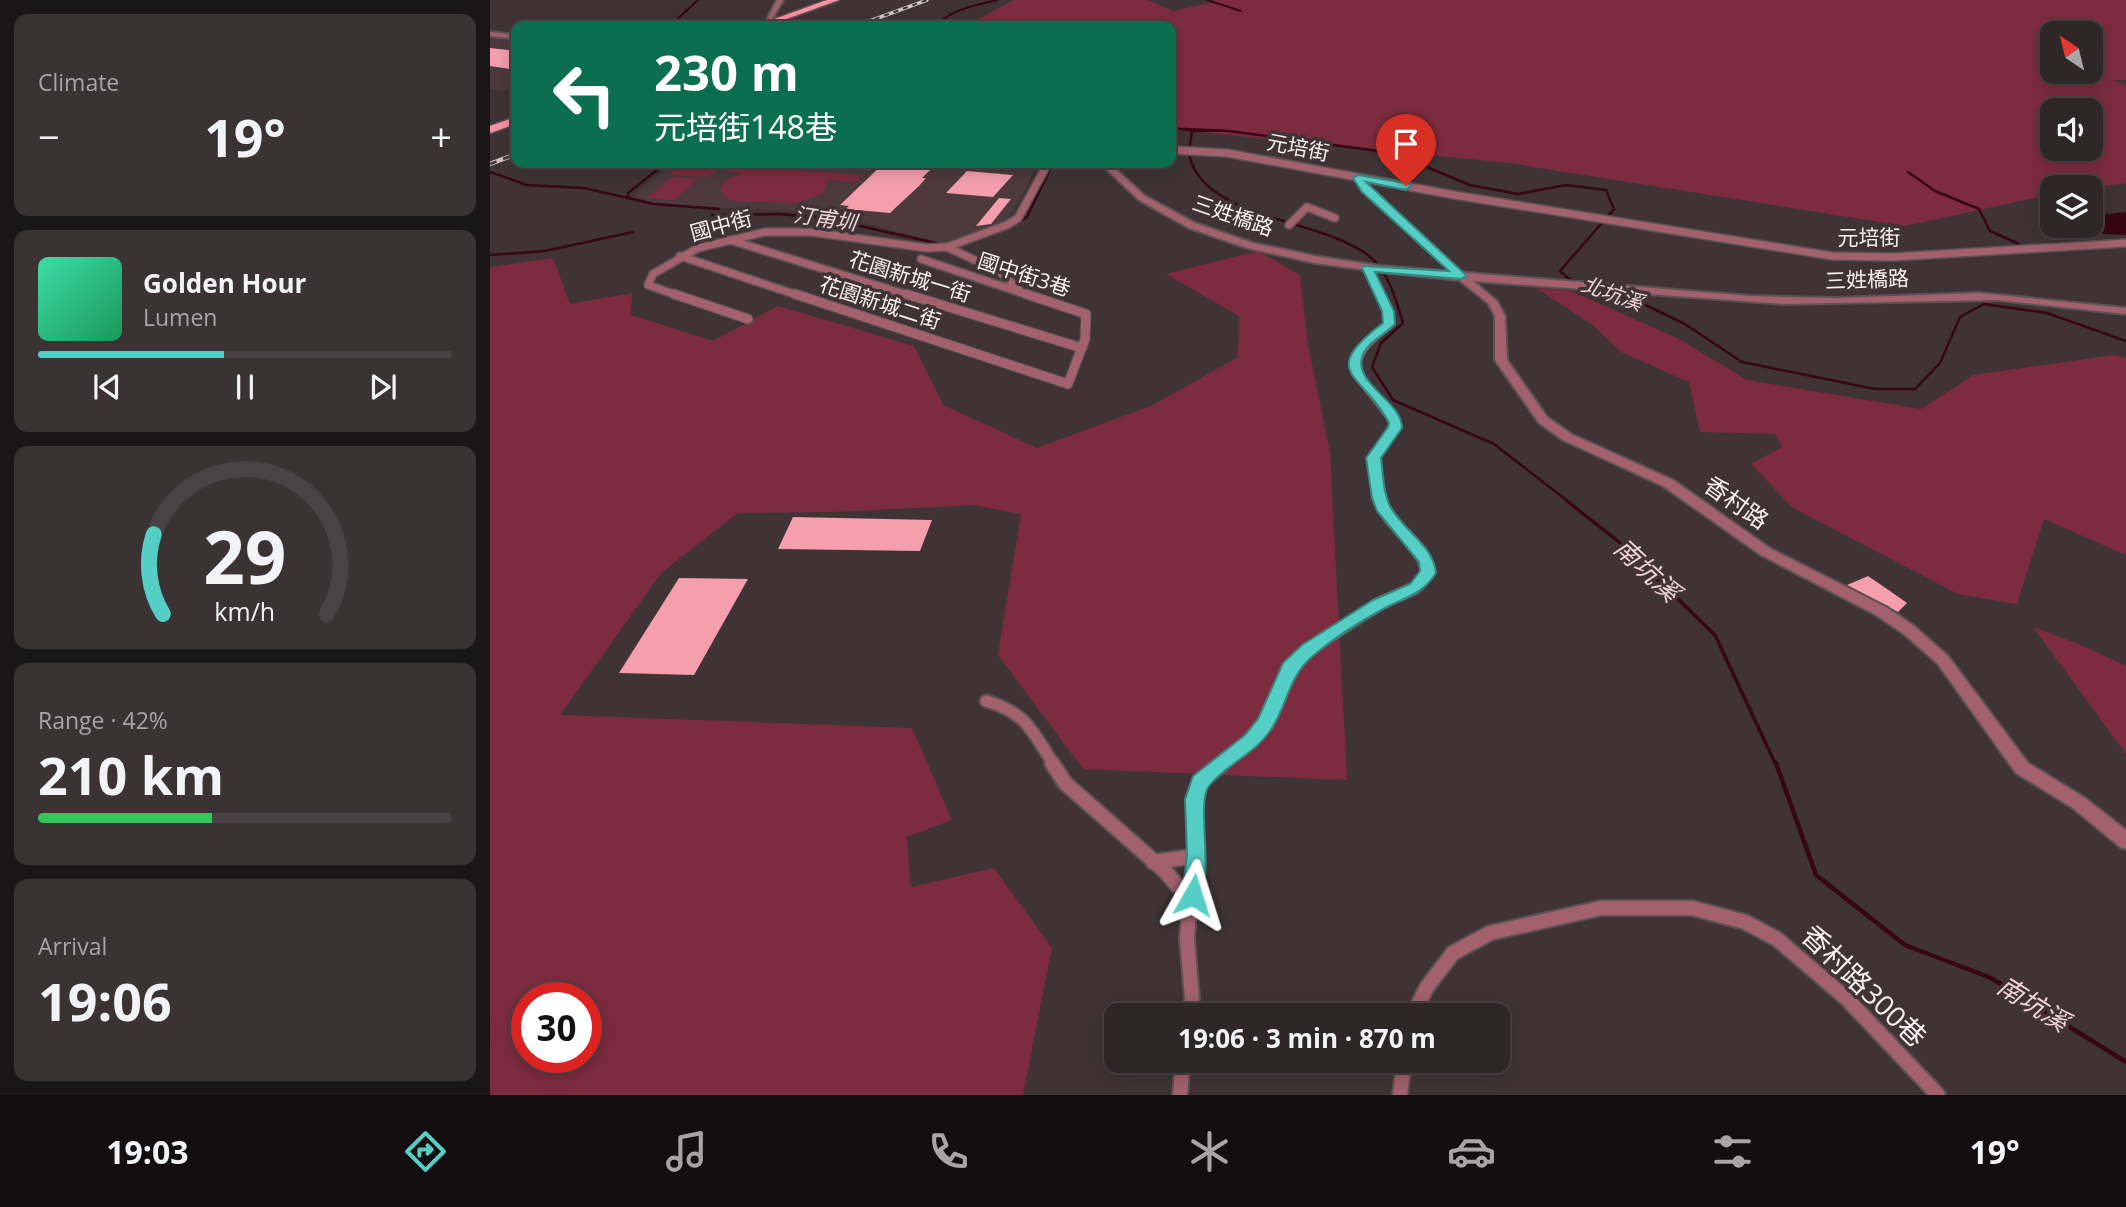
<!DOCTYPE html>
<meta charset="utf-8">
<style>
:root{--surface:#2f2628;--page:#3b3234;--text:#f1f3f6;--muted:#a7a5a8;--line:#4a4345;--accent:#55cec5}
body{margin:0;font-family:"Open Sans","Noto Sans TC",sans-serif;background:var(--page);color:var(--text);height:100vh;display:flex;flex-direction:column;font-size:26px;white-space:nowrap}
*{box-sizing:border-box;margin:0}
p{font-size:23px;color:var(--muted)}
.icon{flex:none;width:38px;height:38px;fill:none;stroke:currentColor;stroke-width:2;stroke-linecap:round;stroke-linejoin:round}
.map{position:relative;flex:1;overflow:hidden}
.details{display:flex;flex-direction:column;gap:14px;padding:14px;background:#1a1516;width:490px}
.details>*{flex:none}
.banner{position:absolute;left:21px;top:21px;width:665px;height:147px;border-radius:14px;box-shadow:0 4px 18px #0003,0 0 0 2px var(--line);background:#0b6e4f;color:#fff;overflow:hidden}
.needle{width:46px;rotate:325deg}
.buttons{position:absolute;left:1550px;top:21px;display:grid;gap:14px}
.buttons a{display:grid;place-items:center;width:63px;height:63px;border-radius:14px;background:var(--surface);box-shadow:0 4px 18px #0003,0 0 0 2px var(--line);font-size:35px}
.speed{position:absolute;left:21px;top:982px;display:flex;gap:14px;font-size:35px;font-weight:700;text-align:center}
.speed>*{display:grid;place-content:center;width:91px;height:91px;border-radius:50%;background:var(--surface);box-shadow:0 4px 18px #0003,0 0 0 2px var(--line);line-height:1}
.speed .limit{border:10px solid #d22;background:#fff;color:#111}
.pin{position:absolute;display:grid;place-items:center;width:60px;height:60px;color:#fff;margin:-72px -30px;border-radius:50% 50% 50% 0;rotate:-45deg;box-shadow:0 0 7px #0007}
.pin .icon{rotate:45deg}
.me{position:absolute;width:77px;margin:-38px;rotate:6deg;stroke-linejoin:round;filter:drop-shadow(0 0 5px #0008)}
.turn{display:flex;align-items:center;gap:24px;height:147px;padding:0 28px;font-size:32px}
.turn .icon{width:91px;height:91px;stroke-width:2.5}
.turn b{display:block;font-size:49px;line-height:60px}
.big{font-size:52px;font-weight:700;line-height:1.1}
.details .widget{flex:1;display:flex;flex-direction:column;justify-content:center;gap:10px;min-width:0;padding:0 24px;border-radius:14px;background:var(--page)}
.details .dial{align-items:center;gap:0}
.dial svg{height:182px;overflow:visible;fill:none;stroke:var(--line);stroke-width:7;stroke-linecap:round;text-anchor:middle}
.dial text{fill:var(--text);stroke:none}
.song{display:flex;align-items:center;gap:21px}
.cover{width:84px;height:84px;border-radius:10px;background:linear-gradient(135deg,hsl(160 70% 55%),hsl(150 70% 35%))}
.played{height:7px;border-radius:4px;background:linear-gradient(90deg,var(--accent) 45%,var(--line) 45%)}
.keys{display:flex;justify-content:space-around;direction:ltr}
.heat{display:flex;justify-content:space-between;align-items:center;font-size:38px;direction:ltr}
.charge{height:10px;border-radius:5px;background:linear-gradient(90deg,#34c759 42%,var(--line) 0)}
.trip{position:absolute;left:614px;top:1003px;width:406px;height:70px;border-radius:14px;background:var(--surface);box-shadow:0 4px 18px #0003,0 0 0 2px var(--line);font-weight:700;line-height:70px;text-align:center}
.tab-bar{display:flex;height:112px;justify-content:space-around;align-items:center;background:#130f10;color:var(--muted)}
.tab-bar .icon{width:49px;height:49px}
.tab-bar .current{color:var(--accent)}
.tab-bar b{font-size:32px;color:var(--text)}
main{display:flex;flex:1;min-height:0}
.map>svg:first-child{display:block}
</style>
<main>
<section class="details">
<div class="widget"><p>Climate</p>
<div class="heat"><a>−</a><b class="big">19°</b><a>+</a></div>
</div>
<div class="widget">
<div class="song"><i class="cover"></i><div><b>Golden Hour</b><p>Lumen</p></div></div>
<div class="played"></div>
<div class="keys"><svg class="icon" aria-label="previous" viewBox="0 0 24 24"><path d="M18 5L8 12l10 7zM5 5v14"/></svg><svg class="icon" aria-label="pause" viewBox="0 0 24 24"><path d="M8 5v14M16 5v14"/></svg><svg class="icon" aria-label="next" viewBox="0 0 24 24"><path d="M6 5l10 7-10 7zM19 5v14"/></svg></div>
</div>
<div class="widget dial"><svg viewBox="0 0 100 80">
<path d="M14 69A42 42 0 1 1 86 69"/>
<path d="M14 69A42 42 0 0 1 10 34" stroke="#55cec5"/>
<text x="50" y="56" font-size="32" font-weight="700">29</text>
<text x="50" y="72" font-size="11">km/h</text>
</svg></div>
<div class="widget"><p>Range · 42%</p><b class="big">210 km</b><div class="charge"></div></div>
<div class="widget"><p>Arrival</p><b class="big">19:06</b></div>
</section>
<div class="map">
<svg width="1636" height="1095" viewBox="0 0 1636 1095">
<rect width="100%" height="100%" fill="#3f3335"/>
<!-- built -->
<g fill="#4d3a3d">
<polygon points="4,38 26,41 26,85 12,91 0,89 0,40"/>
<polygon points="183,163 547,163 536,189 515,223 455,244 336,213 198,206 164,203 142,197"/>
</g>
<!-- green -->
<g fill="#7d2c3f" fill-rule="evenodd">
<path d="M523 0H658L683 11 725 2 723 0H1636V80H1624L1636 86V183L1601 188 1563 187V194L1415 226 1019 163 681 129V26H489V19ZM1563 33H1601V72H1563ZM1563 110H1601V149H1563Z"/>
<polygon points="193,163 234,163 218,177 179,175"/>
<polygon points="241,166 372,175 366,182 338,180 334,193 305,203 244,201 235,197 230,189 239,179 254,173 235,171"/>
<polygon points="182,177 208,179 184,200 157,198"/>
<path d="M768 251 810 275 818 344 840 453 857 780 593 769 508 655 531 514 484 505 342 512 248 513 171 573 70 715 422 728 462 820 417 837 421 887 504 868 562 948 533 1095H0V267L63 258 80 304 142 293 141 315 223 341 288 306 424 346 453 405 547 448 663 405 748 357 749 316 676 274ZM37 998H96V1057H37Z"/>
<polygon points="1046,288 1081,291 1189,339 1257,380 1431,409 1484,375 1623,355 1636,358 1636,555 1554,519 1527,604 1468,594 1303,508 1261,464 1292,447 1285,434 1210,432 1199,382 1131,352 1103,325"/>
<polygon points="1543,627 1591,645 1636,666 1636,754"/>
</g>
<!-- water -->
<polygon fill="#370514" points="1636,212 1636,235 1598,233 1573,226 1601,226 1601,216"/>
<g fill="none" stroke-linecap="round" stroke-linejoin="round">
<!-- stream-far3 -->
<g stroke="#370514" stroke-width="2">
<polyline points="717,0 751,11"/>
<polyline points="180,26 208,0"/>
<path d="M447 26C459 9 488 5 507 0"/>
<polyline points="681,127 702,131 740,131"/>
</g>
<!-- stream-far2 -->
<g stroke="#370514" stroke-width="2.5">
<polyline points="694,129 739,131 903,153 980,185 1028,194 1076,185 1116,190 1124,209 1070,271 1079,279 1090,283"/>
<path d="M702 131C701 139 698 149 700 158 717 220 833 219 879 256 899 272 906 300 913 323L891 343 882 367 903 400 1004 444 1080 503"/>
<polyline points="0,172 37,185 94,188 164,204 229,209"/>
<polyline points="1418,172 1445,191 1489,209 1500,231 1529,244"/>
<polyline points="138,198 138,193 176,163"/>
<polyline points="222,215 289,214 334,218 446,243"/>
<polyline points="515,229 537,217 563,163"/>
<polyline points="0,255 55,251 143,232"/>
<polyline points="1110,290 1147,301 1195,324 1252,362 1385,389 1425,389 1450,363 1470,317 1494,304 1557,313 1636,341"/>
</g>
<!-- stream-far1 -->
<polyline stroke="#370514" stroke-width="3.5" points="1077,501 1129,542 1225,635 1286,765"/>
<!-- stream -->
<polyline stroke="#370514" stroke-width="4.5" points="1286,763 1326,875 1415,945 1501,978 1636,1062"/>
</g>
<!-- building -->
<g fill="#f59fad">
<polygon points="0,48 26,51 26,70 0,66"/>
<polygon points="394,163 443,167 432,178 436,178 430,185 400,213 355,209 359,206 350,205"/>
<polygon points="477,171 523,175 503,197 456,193"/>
<polygon points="509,198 521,199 501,224 486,226"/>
<polygon points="303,517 442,520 430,551 288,549"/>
<polygon points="1378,576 1400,591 1417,603 1408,612 1357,585"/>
<polygon points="189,578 258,579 204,675 129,673"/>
</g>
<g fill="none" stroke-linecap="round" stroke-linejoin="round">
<!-- minor-far3 casing -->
<g stroke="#5c5153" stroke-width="10">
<g id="minor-far3">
<polyline points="681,150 737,153 964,195 1342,256 1403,257 1636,243"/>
<polyline points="868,178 875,189 971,276"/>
<polyline points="799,225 817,207 845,218"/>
<polyline points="240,240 421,296"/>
<polyline points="457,247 510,272 531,292"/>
<polyline points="190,256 310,296"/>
<polyline points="431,259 541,296"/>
<polyline points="877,268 891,296"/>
<polyline points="189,296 158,285 163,274 208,248 275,232 321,232 437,248 457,247 517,225 528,218 558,163"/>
</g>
</g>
<!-- minor-far2 casing -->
<g stroke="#5c5153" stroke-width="11">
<g id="minor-far2">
<polyline points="184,294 258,319"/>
<polyline points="305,294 578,384 595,339 596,314 536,294"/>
<polyline points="416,294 592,348"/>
<path d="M890 294 898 311 899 324C883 338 861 351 868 375L906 423 883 458 891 503"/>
</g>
</g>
<!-- minor-far1 casing -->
<g stroke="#5c5153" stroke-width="15">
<g id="minor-far1">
<path d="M496 701C537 713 542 731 564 765"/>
<path d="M730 765 761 740 775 723 799 668 818 650 889 604 925 588 938 573C932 543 902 529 890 501"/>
</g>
</g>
<!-- minor casing -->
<g stroke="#5c5153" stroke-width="18">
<g id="minor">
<polyline points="562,763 575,783 675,871 691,890 699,913 697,939 702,998 700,1015"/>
<polyline points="663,862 707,856"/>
<polyline points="699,913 707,856 705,799 710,782 733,763"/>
<polyline points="923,1015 937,987 963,953 1000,933 1111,908 1202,908 1255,922 1287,939 1357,999 1448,1095"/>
<polyline points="690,1095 693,1060"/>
<polyline points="910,1095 914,1060"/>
</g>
</g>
<!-- tertiary casing -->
<g stroke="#5c5153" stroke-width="4">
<g id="tertiary">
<polygon points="287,0 293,0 280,23 286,26 274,25"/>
<polygon points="0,32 26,35 26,39 0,36"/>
<polygon points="610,163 619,163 655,196 705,223 763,243 825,256 891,266 1261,296 1346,298 1489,293 1636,308 1636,314 1507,300 1293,304 983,281 1007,301 1015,316 1017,360 1057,417 1081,434 1183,480 1281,549 1396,607 1424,626 1458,656 1538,763 1595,798 1636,830 1636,849 1630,847 1583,808 1526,773 1448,664 1414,634 1386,615 1271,555 1173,486 1073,440 1049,423 1005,360 1005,316 998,303 969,280 891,272 825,263 757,248 699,228 649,200"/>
</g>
</g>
<!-- primary casing -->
<g stroke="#5c5153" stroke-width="3">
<g id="primary">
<polygon points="337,0 349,0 277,26 265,26"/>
<polygon points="26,117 26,124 0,133 0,126"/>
</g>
</g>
<!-- minor-far3 -->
<use href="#minor-far3" stroke="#a2616c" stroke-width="7"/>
<!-- minor-far2 -->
<use href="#minor-far2" stroke="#a2616c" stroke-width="9"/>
<!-- minor-far1 -->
<use href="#minor-far1" stroke="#a2616c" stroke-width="11"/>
<!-- minor -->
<use href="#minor" stroke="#a2616c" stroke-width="14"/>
<!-- tertiary -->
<use href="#tertiary" fill="#a2616c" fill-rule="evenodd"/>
<!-- primary -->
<use href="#primary" fill="#fb91a5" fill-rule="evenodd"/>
<!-- rail-far1 casing -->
<g stroke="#cfc6c7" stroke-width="3.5">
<polyline id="rail-far1" points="366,26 437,0"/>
</g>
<!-- rail casing -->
<g stroke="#cfc6c7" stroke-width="4.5">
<polyline id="rail" points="0,164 26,154"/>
</g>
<!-- rail-far1 -->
<use href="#rail-far1" stroke="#3f3335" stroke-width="2" stroke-dasharray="5" stroke-linecap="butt"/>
<!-- rail -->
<use href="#rail" stroke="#3f3335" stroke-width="2.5" stroke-dasharray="7" stroke-linecap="butt"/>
</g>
<!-- route -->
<path fill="#55cec5" stroke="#378680" stroke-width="2" d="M868 175 920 184 921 186 916 190 876 182 977 276 971 279 885 272 904 311 905 324C896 334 879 341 873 354 861 384 912 400 912 428L891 458C893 473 893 492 900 506 913 531 943 544 946 573 933 594 916 597 895 608 871 621 844 638 824 655 799 675 798 703 782 728 766 754 736 764 719 786 706 803 724 872 710 902L703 904 695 902 692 895 697 856 695 799 703 776 755 735 768 719 793 663 812 645 883 600 920 584 930 571 929 562 887 511 882 498 876 458 898 427 899 423C875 374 825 374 893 323L892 311 872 268 873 266 959 271 872 192 863 178Z"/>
<g text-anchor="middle" stroke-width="7" stroke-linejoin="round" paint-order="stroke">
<!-- far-street labels -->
<g font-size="21" fill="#f7eff0" stroke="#3f3335">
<text transform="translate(808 148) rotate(11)" y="7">元培街</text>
<text transform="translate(743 216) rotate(19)" y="7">三姓橋路</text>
<text transform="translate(231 226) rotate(-15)" y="7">國中街</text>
<text x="1379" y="245">元培街</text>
<text transform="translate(534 275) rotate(18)" y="7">國中街3巷</text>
<text transform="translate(420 277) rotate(17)" y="7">花園新城一街</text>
<text transform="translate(1377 280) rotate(-2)" y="7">三姓橋路</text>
<text transform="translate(390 303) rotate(18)" y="7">花園新城二街</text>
</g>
<!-- far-water labels -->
<g font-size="21" font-style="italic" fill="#f1d4d8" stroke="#3f3335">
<text transform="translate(335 219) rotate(8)" y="7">汀甫圳</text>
<text transform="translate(1122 294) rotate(19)" y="7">北坑溪</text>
</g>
<!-- street labels -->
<g font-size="24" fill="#f7eff0" stroke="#3f3335">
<text transform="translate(1246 503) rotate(35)" y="8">香村路</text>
</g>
<!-- water labels -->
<g font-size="26" font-style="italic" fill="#f1d4d8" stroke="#3f3335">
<text transform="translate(1157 570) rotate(43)" y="9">南坑溪</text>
<text transform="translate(1543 1004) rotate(32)" y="9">南坑溪</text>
</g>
<!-- near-street labels -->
<g font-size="28" fill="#f7eff0" stroke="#3f3335">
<text transform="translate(1374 986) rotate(44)" y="10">香村路300巷</text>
</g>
</g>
</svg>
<div class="buttons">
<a><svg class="needle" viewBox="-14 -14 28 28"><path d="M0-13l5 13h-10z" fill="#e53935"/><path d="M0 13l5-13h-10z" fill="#a7a5a8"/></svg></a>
<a><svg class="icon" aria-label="sound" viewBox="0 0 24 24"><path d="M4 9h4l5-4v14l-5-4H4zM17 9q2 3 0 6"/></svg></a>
<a><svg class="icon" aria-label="layers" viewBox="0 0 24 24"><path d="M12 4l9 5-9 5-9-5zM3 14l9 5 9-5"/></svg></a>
</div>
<div class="speed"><div class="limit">30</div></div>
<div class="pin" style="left:916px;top:186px;background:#d93025"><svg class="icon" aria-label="arrive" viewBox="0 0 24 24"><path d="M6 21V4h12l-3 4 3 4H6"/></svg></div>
<svg class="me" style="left:703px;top:895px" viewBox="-20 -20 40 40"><path d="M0-17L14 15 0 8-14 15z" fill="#55cec5" stroke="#fff" stroke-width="4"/></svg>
<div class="trip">19:06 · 3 min · 870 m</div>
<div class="banner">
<div class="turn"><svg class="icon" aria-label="left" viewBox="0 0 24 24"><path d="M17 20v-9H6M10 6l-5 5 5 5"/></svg><div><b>230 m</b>元培街148巷</div></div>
</div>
</div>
</main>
<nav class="tab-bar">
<b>19:03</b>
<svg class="icon current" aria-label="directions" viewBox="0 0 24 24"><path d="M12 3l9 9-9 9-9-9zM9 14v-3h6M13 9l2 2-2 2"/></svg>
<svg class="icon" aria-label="music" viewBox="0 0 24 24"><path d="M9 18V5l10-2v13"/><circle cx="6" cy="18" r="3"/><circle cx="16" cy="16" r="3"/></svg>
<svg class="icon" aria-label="phone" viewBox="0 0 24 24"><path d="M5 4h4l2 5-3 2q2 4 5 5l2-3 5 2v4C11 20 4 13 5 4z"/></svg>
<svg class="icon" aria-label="climate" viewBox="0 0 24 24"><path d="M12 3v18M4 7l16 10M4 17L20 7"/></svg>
<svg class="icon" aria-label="car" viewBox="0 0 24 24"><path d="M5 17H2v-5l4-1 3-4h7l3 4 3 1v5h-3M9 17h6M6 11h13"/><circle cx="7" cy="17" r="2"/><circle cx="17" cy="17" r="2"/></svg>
<svg class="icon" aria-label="filters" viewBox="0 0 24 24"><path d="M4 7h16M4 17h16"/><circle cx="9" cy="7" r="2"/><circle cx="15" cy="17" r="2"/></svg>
<b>19°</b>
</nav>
